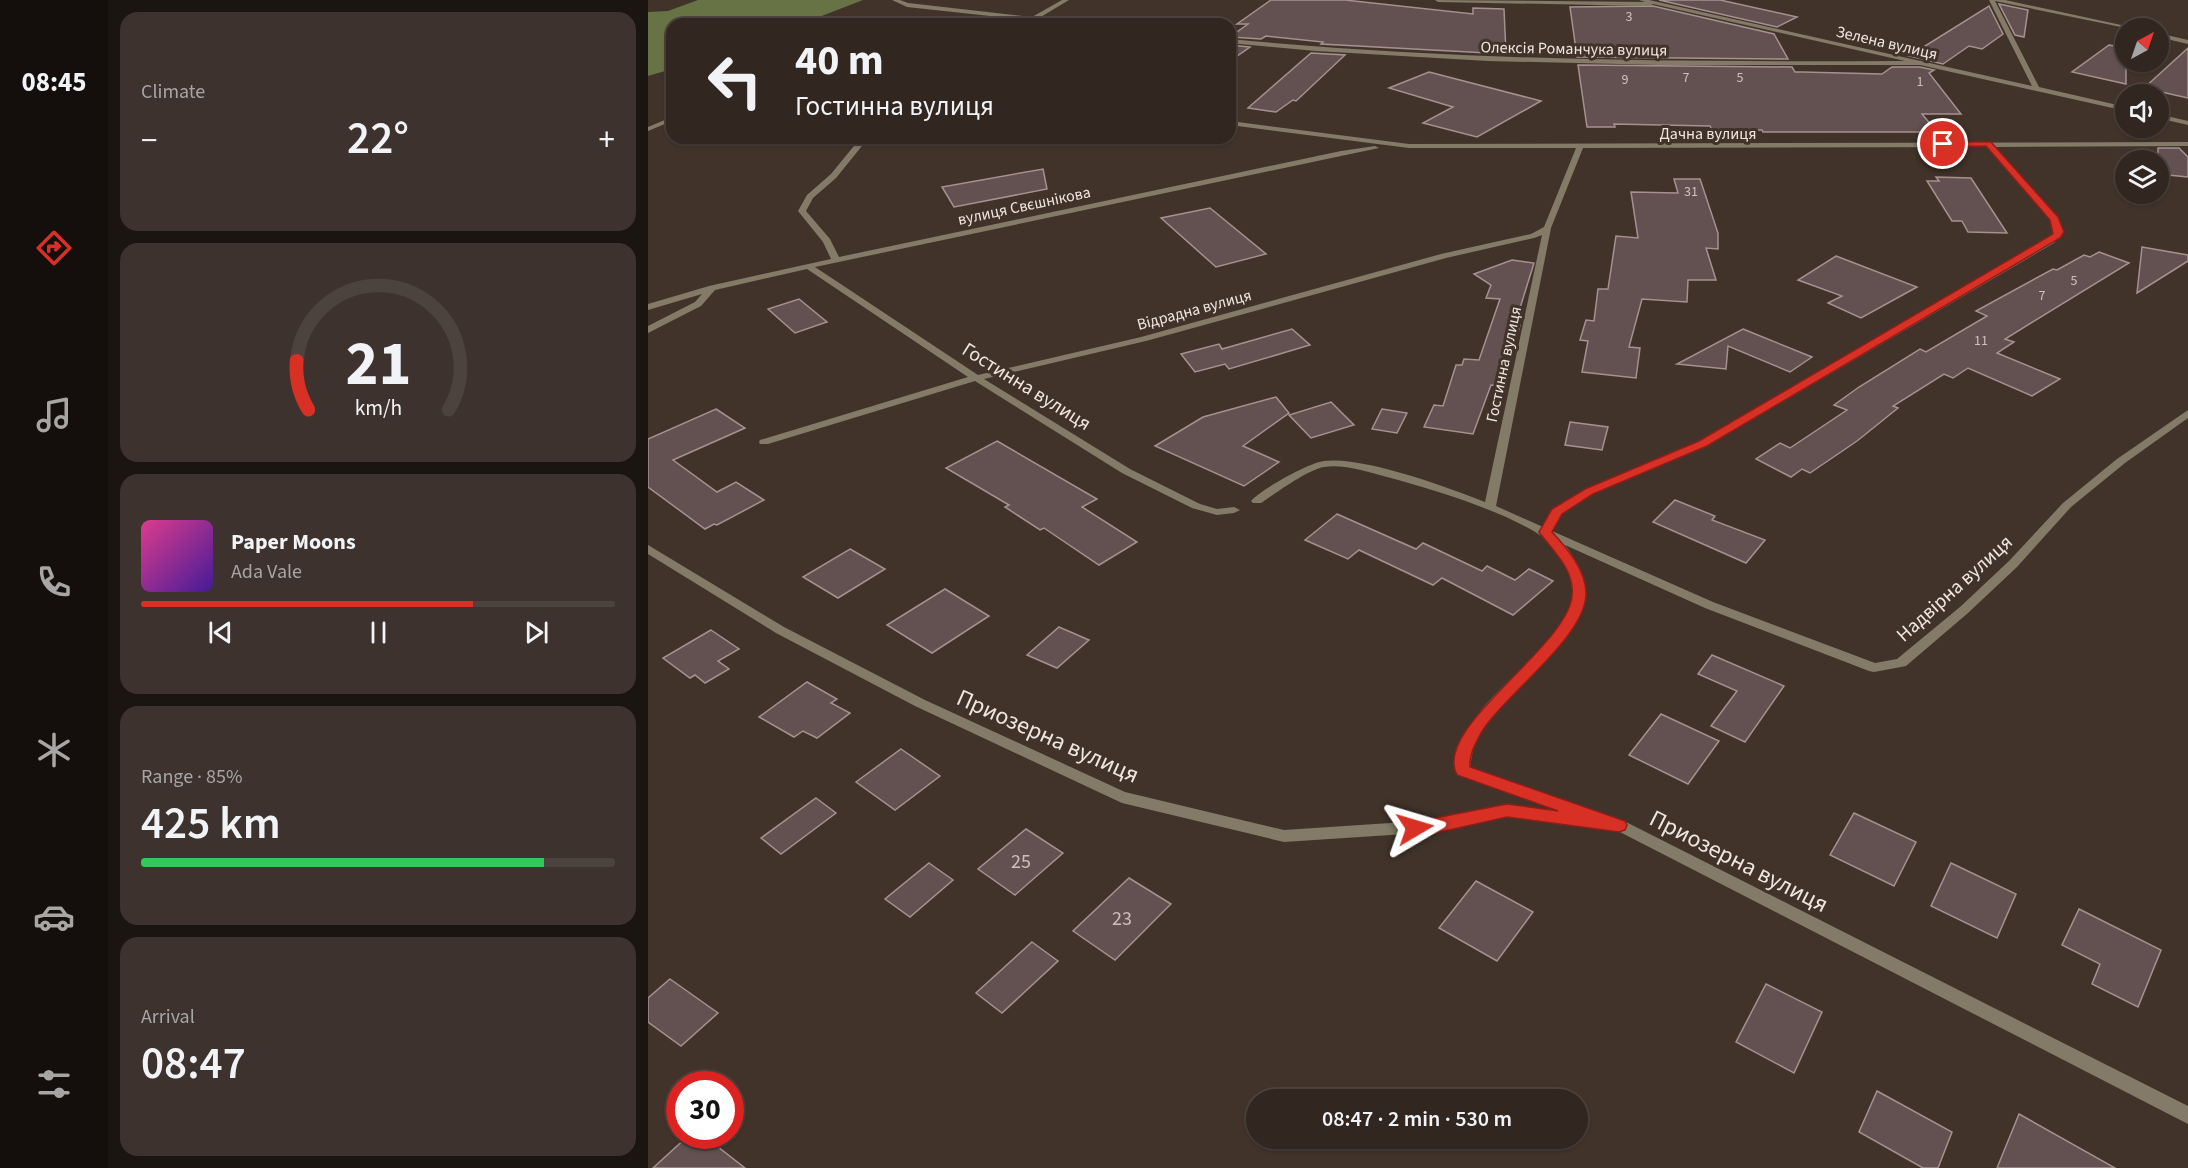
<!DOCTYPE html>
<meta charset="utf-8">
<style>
:root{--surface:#312620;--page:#3d322d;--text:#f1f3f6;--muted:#a8a5a5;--line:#4c433e;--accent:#d93025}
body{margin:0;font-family:"Source Sans 3",sans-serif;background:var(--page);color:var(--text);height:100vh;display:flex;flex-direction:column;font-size:22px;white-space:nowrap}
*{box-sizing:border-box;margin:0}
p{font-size:20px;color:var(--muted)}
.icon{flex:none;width:33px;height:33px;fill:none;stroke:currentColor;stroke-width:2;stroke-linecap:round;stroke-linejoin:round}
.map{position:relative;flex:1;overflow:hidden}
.sheet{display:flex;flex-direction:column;gap:12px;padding:12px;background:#1b1512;width:540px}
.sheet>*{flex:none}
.guide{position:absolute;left:18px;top:18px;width:570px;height:126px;border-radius:18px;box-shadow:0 2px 4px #0004,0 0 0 2px var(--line);background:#312620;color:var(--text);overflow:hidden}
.needle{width:39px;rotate:40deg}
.buttons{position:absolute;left:1467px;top:18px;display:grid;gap:12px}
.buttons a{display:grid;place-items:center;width:54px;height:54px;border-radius:50%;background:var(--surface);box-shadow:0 2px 4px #0004,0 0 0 2px var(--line);font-size:30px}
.speed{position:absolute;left:18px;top:1071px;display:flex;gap:12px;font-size:30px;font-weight:700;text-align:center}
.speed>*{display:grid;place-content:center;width:78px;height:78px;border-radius:50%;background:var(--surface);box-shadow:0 2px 4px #0004,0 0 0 2px var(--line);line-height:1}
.speed .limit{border:9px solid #d22;background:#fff;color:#111}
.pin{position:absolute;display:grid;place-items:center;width:51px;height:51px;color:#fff;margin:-26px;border:3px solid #fff;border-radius:50%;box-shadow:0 2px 6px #0007}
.me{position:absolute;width:66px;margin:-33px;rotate:83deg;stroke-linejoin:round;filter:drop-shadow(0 0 4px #0008)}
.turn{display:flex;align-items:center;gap:21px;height:126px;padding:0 30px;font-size:27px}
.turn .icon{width:78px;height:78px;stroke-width:2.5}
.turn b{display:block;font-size:42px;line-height:51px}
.big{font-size:45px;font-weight:600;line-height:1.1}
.sheet .widget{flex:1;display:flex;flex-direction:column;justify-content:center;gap:9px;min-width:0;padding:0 21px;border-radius:18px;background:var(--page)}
.sheet .dial{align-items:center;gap:0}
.dial svg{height:156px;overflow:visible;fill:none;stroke:var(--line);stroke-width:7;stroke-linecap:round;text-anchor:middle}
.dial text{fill:var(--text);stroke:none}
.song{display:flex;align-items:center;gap:18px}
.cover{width:72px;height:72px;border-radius:9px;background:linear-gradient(135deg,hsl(330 70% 55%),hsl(260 70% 35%))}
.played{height:6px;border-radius:3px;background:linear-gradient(90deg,var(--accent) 70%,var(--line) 70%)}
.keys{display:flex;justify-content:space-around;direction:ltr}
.heat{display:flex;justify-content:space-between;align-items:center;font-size:33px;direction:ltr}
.charge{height:9px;border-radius:4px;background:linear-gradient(90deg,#34c759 85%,var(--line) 0)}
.trip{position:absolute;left:598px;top:1089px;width:342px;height:60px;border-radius:30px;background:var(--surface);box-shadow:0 2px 4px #0004,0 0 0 2px var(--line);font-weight:600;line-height:60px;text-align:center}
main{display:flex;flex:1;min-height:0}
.tabs{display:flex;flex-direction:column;width:108px;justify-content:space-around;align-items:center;background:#140f0d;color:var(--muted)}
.tabs .icon{width:42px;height:42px}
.tabs .selected{color:var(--accent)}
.tabs b{font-size:27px;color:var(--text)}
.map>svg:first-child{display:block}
</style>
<main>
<nav class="tabs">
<b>08:45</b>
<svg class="icon selected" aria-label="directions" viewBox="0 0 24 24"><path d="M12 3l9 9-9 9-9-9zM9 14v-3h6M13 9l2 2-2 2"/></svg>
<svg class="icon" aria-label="music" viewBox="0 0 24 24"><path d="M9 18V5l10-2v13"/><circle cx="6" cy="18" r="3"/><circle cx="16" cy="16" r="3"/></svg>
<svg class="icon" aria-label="phone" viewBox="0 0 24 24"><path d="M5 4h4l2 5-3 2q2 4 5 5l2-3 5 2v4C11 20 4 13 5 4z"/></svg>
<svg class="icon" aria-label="climate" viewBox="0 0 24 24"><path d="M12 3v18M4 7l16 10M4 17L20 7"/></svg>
<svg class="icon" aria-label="car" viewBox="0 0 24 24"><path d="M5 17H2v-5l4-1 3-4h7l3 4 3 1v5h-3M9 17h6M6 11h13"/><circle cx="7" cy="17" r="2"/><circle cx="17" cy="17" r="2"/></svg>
<svg class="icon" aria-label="filters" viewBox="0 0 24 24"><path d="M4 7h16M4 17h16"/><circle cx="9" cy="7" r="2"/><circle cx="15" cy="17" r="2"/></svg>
</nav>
<section class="sheet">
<div class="widget"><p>Climate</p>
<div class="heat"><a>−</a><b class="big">22°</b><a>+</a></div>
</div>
<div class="widget dial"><svg viewBox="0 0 100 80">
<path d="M14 69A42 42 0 1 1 86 69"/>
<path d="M14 69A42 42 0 0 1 8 44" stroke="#d93025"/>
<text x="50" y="56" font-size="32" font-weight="700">21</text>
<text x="50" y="72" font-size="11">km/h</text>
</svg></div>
<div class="widget">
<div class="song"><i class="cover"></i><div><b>Paper Moons</b><p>Ada Vale</p></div></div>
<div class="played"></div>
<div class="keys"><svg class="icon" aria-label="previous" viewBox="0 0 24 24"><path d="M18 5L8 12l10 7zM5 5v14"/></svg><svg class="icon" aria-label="pause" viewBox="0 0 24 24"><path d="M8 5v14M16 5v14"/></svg><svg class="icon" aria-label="next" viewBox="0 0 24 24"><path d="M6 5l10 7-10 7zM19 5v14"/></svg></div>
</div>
<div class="widget"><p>Range · 85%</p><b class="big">425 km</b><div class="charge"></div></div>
<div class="widget"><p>Arrival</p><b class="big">08:47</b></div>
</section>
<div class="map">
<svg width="1540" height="1168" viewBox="0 0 1540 1168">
<rect width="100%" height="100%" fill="#41332a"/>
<!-- forest -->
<polygon fill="#677345" points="50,0 215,0 153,24 24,24 24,69 0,76 0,12 20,11"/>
<!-- building -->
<g fill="#635050" stroke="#a69191" stroke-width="1.5">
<polygon points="623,0 697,0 825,14 825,8 856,9 858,54 673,44 675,42 618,36 613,39 582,37 600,24 589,24"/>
<polygon points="1011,0 1072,0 1149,17 1129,27"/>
<polygon points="1351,4 1380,10 1376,37 1367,35"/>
<polygon points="1005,6 1126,34 1140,59 929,57 922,7"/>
<polygon points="1341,6 1355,34 1334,49 1321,46 1295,64 1261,56"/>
<polygon points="582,45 602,47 582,61"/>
<polygon points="1461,45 1478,48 1478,84 1424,72"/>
<polygon points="1540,48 1540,98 1496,88"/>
<polygon points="663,53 697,55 648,101 645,100 628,112 600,108"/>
<polygon points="930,65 1144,67 1147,72 1154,72 1234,74 1244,67 1272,67 1286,70 1281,73 1313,114 1274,114 1289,132 1115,132 1114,130 1064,130 1062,126 966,124 967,127 939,127"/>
<polygon points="781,72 893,101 829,137 775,123 805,107 741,88"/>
<polygon points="1510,148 1531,148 1540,157 1540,177 1510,174"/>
<polygon points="395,169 399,189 306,207 294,187"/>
<polygon points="1288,177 1323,178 1359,233 1320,232 1314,221 1304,221 1279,181 1291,181"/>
<polygon points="1026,179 1052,179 1070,233 1070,249 1058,248 1068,280 1040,280 1039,302 994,299 981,347 992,348 988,378 934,372 940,341 932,340 938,320 946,321 950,289 960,289 968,236 990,238 983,192 1030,193"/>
<polygon points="562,208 618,254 568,267 513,218"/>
<polygon points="1494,247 1540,255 1540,261 1489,293"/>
<polygon points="1451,252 1481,263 1357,339 1366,342 1349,353 1412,379 1384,396 1320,368 1305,378 1296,374 1245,406 1250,408 1209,441 1162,473 1154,469 1143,477 1108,459 1132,443 1142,448 1199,410 1186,405 1211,387 1272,349 1278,352 1339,316 1328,311 1405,269 1409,270 1436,255 1442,257"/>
<polygon points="1188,256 1269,287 1213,318 1180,303 1194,296 1150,280"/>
<polygon points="864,260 886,263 867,324 872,325 854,386 843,385 825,434 776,427 786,405 795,406 808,365 814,365 816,359 831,360 852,299 838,298 843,285 826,274"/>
<polygon points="151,299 179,322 147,333 120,309"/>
<polygon points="644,329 662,345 581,369 577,364 547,372 533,354 571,344 574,349"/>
<polygon points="1095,329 1164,357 1142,372 1080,346 1078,369 1029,364"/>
<polygon points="628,397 641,413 595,446 631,462 596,486 507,446 555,417"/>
<polygon points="683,402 706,425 663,438 641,415"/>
<polygon points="68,409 97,428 25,460 69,492 88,482 116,500 69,525 66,524 57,529 0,487 0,439"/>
<polygon points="734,409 759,413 749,433 724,429"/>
<polygon points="922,422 960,427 954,450 917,445"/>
<polygon points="349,441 449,499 434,507 489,542 451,565 396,528 392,530 357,507 361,505 298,468"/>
<polygon points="1027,500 1067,516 1064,520 1117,540 1098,563 1005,522"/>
<polygon points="689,514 768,549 775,543 834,571 839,566 867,580 881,569 905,581 865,615 794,578 785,585 711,550 700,559 657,540"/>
<polygon points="202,549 237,569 190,598 155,577"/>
<polygon points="297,589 341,616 284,653 239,625"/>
<polygon points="411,627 441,640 409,668 379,655"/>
<polygon points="63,630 91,649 70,661 81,669 57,683 47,675 42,678 15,658"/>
<polygon points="1064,655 1136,686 1097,742 1063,726 1089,691 1050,674"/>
<polygon points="159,682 189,699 183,703 202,713 169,738 155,731 146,737 111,717"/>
<polygon points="1013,714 1071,741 1040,784 981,755"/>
<polygon points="253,749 292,776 247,810 208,782"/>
<polygon points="168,798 188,813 133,854 113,838"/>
<polygon points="1206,813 1268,842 1246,886 1182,855"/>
<polygon points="378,829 415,853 367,895 330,869"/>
<polygon points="281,863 305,880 262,917 237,899"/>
<polygon points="1303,863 1368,894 1349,938 1283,906"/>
<polygon points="481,878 523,904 467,960 425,931"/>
<polygon points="828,881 885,912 849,961 791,928"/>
<polygon points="1431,909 1513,950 1490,1007 1444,984 1452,964 1414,945"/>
<polygon points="384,942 410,961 354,1013 328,993"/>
<polygon points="22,979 70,1013 33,1046 0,1022 0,998"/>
<polygon points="1118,984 1174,1012 1146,1073 1088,1042"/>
<polygon points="1229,1091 1304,1132 1290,1168 1275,1168 1211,1132"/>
<polygon points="1371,1114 1467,1168 1349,1168"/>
<polygon points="40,1136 56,1136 97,1168 5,1168"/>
</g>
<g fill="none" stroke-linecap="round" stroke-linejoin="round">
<!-- minor -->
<g fill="#837b67" fill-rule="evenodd">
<polygon points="244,0 252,0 260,3 384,17 414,0 421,0 391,18 436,24 417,24 259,7"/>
<path d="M787 0 997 2 991 0H1001L1384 86 1341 0H1357L1487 28H1478L1347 1 1391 87 1478 107V111L1272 65H1012L840 61 668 51 582 43V39C807 61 1032 62 1257 61L1005 4 1002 6 790 2Z"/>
<polygon points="1510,33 1540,40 1540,44 1510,37"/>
<polygon points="1510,114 1540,121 1540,125 1510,118"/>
<polygon points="24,117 24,121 0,131 0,127"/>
<path d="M582 121 761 144 1540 142V146L1347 147 1410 219 1415 232 1406 243 1059 446 945 494 913 514 904 531 1065 602 1227 663 1249 659 1312 607 1361 561 1415 503 1469 459 1540 410V418L1477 463 1423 507 1369 567 1320 613 1258 666 1253 667 1226 672 1221 671 1057 608 917 545C927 558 937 574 937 591 937 639 860 690 834 729 826 742 824 754 822 768L949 812 951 817 976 821 1540 1106V1124L968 830 859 816 788 832 636 842 474 803 267 706 128 633 0 554V545L136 627 277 700 477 792 636 830 788 820 859 804 916 812 810 775C807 769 809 764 810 757 814 720 857 686 882 660 899 643 919 622 924 597 928 574 911 546 892 535 853 510 784 489 739 477 720 472 696 464 676 467 659 470 628 493 613 503H605L603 501C614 489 660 463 676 461 715 456 799 487 837 502L894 235 886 238 798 258 498 341 336 379 482 469 552 504 569 509 586 507 592 510 586 513 569 515 544 508 474 473 327 381 120 444H112L111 442 112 440 320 377 159 269 67 290 53 306 0 333V326L47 302 54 294 0 310V304L61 286 183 259 175 242 150 211 159 195 183 174 210 141 207 138H215L218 141 188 178 165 198 158 211 182 239 191 257 693 151 727 146 731 148 167 267 330 375 493 337 793 254 883 234 896 227 928 148H761L582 125ZM1339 147 1402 220 1407 232 1400 239 1051 442 937 490 905 510 895 527 848 506 903 228 935 148Z"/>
</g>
</g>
<!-- route -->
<path fill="#d93025" stroke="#8d1f18" stroke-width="1.5" d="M1343 142 1410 217 1416 232 1412 238 1059 446 945 494 914 514 904 532C919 548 939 571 938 595 936 639 856 695 833 733 827 744 821 755 822 767L977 821 979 825 977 830 971 832 859 817 788 833 761 832 759 828 761 823 859 804 910 811 809 775C783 728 919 648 924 596 927 570 905 551 891 532L904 509 937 489 1051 441 1405 234 1402 220 1338 146 1295 147 1291 144 1295 142Z"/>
<g text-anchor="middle" stroke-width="6" stroke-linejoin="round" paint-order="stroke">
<!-- far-number labels -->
<g font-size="14" fill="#ccc0bc">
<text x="981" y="21">3</text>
<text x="1038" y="82">7</text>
<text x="1092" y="82">5</text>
<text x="977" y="84">9</text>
<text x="1272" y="86">1</text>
<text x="1043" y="196">31</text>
<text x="1426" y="285">5</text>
<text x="1394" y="300">7</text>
<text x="1333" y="345">11</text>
</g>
<!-- far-street labels -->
<g font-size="16" fill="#efe6e0" stroke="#41332a">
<text transform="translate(1239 42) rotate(13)" y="6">Зелена вулиця</text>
<text transform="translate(926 48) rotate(1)" y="6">Олексія Романчука вулиця</text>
<text x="1060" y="139">Дачна вулиця</text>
<text transform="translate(376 205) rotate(-12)" y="6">вулиця Свєшнікова</text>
<text transform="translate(546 309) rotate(-15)" y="6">Відрадна вулиця</text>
<text transform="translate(855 364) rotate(-78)" y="6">Гостинна вулиця</text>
</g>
<!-- street labels -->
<g font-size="20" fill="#efe6e0" stroke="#41332a">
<text transform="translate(379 386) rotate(32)" y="7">Гостинна вулиця</text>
<text transform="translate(1306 588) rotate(-42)" y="7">Надвірна вулиця</text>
</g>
<!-- near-number labels -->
<g font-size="20" fill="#ccc0bc">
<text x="373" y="868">25</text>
<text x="474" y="925">23</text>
</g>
<!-- near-street labels -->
<g font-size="24" fill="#efe6e0" stroke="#41332a">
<text transform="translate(400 736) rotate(24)" y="8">Приозерна вулиця</text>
<text transform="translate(1091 861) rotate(27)" y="8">Приозерна вулиця</text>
</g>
</g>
</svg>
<div class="buttons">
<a><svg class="needle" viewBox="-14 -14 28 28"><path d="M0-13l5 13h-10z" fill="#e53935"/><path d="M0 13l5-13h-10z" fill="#a8a5a5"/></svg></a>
<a><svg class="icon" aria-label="sound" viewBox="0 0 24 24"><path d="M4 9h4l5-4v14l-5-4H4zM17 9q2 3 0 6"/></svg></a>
<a><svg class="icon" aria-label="layers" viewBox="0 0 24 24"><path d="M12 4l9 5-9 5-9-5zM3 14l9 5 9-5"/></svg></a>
</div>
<div class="speed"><div class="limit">30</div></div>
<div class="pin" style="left:1295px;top:144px;background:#d93025"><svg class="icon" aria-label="arrive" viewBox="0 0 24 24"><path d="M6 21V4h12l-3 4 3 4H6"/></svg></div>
<svg class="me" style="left:767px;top:828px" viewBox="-20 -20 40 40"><path d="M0-17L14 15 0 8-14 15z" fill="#d93025" stroke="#fff" stroke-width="4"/></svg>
<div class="trip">08:47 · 2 min · 530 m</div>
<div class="guide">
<div class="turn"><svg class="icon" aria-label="left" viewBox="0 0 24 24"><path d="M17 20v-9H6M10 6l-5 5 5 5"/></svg><div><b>40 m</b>Гостинна вулиця</div></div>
</div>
</div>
</main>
